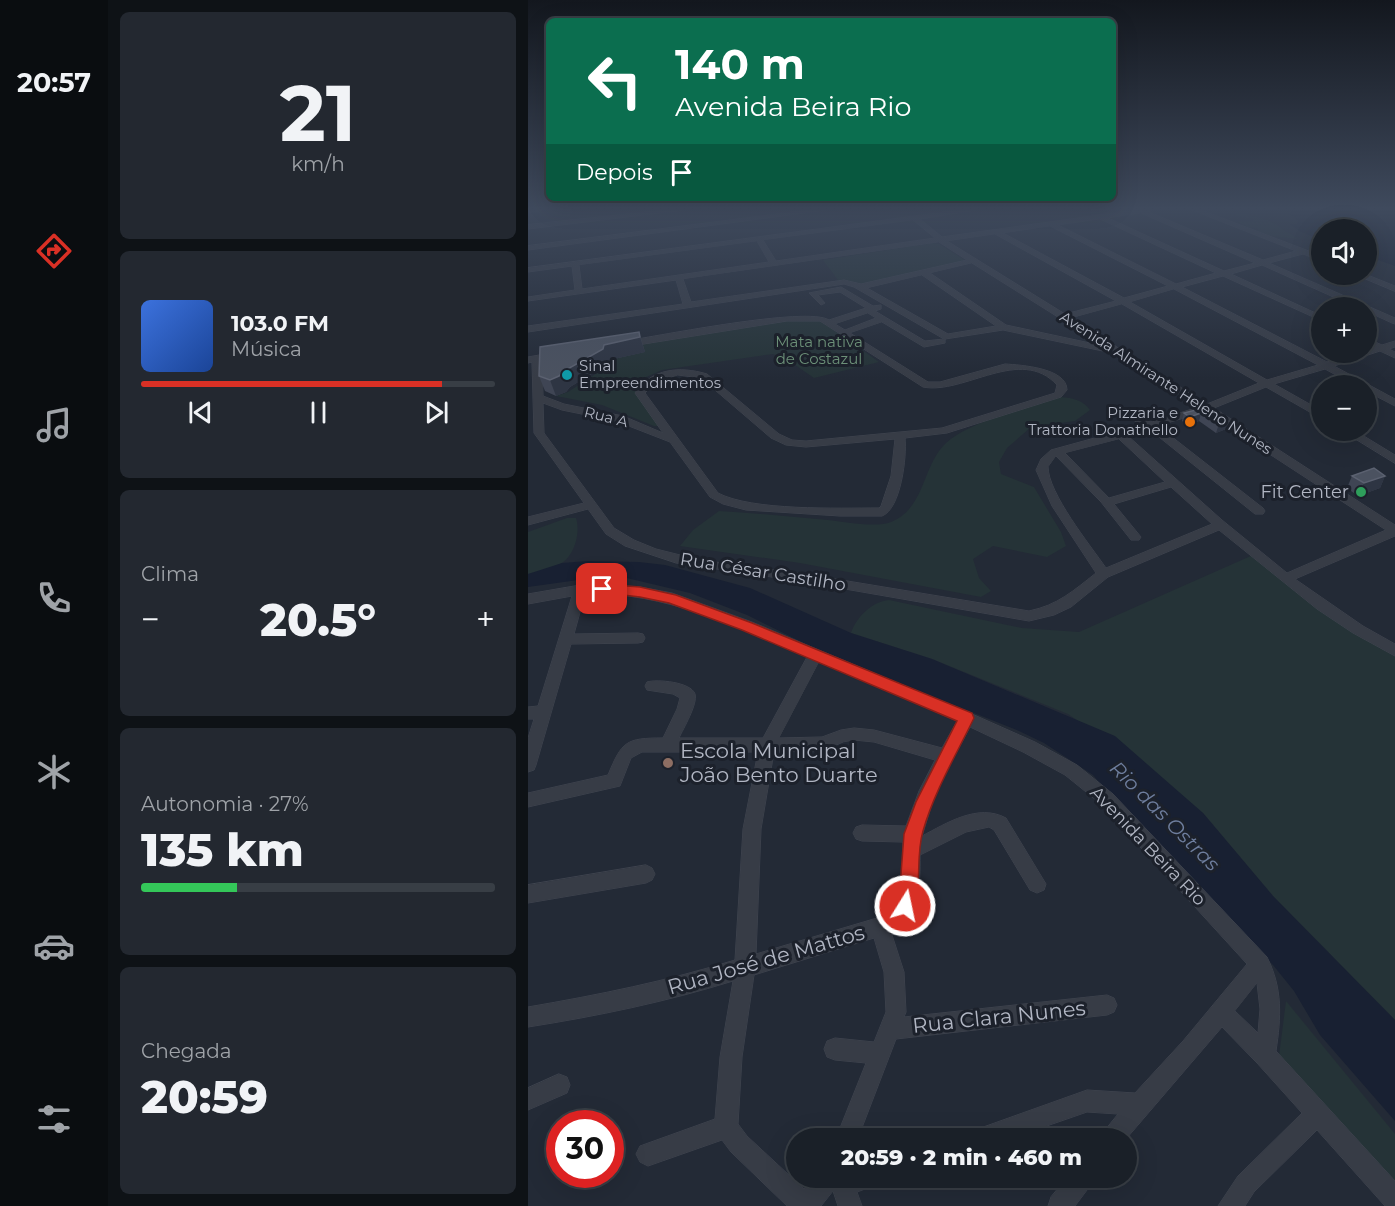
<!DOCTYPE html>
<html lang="pt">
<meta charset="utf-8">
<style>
:root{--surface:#1a2028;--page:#232830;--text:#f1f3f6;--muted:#9fa3a8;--line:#383e45;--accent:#d93025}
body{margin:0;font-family:Montserrat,sans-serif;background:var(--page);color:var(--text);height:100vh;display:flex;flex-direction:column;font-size:22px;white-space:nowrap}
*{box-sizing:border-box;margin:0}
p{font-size:20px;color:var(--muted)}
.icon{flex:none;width:33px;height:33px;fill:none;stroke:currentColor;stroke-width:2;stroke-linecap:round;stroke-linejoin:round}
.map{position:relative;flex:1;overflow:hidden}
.sheet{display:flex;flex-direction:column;gap:12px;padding:12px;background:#0e1216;width:420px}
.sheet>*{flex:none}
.hud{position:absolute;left:18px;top:18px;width:570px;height:183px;border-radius:9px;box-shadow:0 6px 24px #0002,0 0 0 2px var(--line);background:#0b6e4f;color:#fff;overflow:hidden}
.controls{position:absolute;left:783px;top:219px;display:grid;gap:12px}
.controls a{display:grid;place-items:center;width:66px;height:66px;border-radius:50%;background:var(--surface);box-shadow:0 6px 24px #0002,0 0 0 2px var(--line);font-size:30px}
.speed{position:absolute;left:18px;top:1110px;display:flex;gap:12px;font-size:30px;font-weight:700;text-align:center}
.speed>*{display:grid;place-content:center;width:78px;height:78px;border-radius:50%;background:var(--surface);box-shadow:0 6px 24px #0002,0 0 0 2px var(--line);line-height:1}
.speed .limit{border:9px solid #d22;background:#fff;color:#111}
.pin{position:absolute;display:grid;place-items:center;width:51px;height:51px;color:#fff;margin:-26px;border-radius:12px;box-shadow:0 3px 9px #0006}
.me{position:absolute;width:66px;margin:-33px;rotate:10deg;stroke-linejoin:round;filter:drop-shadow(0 0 4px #0008)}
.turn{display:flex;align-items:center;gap:21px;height:126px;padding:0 30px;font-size:27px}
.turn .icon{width:78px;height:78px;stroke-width:2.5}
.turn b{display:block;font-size:42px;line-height:51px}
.then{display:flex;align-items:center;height:57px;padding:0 30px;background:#0003;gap:12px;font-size:22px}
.big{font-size:45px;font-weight:800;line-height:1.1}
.sheet .tile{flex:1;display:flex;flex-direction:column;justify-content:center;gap:9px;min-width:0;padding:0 21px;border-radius:9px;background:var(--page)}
.sheet .dial{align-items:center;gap:0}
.dial b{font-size:78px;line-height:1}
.song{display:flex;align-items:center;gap:18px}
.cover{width:72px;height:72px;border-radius:9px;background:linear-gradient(135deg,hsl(220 70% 55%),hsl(220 70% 35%))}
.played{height:6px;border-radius:3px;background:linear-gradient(90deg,var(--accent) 85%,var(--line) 85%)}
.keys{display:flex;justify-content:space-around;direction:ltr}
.heat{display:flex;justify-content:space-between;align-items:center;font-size:33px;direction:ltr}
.charge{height:9px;border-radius:4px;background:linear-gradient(90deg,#34c759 27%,var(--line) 0)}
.trip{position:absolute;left:258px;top:1128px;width:351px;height:60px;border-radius:30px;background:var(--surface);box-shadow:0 6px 24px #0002,0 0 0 2px var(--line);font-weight:800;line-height:60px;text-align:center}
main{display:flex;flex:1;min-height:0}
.tab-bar{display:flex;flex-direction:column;width:108px;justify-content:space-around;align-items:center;background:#0a0d10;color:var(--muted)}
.tab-bar .icon{width:42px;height:42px}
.tab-bar .active{color:var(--accent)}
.tab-bar b{font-size:27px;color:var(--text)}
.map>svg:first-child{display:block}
</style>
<main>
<nav class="tab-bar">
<b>20:57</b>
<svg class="icon active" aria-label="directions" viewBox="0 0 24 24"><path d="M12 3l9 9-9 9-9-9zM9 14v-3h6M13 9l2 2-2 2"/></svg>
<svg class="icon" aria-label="music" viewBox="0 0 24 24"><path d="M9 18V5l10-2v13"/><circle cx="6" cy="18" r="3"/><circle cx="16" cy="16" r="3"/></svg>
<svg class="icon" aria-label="phone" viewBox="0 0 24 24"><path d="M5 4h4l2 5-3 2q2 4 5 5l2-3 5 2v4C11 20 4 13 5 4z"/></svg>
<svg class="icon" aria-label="climate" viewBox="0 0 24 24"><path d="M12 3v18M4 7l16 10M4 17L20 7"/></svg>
<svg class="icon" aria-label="car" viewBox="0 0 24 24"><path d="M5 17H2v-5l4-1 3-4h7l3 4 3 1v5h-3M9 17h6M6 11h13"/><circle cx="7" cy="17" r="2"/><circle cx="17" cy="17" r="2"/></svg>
<svg class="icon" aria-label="filters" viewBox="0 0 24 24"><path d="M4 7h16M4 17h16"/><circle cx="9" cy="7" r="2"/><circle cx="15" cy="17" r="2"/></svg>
</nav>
<section class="sheet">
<div class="tile dial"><b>21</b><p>km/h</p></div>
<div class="tile">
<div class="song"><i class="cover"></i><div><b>103.0 FM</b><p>Música</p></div></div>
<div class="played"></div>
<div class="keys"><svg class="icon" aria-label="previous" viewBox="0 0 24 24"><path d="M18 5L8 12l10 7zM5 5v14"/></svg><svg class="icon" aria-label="pause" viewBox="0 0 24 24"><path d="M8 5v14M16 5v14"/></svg><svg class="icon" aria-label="next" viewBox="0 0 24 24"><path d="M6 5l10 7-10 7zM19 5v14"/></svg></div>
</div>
<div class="tile"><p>Clima</p>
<div class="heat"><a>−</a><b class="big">20.5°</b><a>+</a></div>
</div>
<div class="tile"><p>Autonomia · 27%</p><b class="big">135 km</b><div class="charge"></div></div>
<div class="tile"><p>Chegada</p><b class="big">20:59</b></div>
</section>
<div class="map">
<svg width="867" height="1206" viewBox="0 0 867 1206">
<rect width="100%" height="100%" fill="#232a36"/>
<!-- green -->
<g fill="#253337">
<polygon points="707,214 717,214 742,221 770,239 744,236 730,232 729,228 719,227 709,221 725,221 726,218 711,217"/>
<polygon points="405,243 411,244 438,261 337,284 310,280 295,260"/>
<polygon points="268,319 293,321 351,362 286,378 260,360 245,354 134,370 114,379 108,391 131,426 126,426 74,405 28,396 40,392 84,363 86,359 116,352 114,344"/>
<path d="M533 397C545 398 555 400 562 410L547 421 503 427 479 448 471 462 473 474 506 487 533 532 538 546 519 557 465 546 445 559 451 578 463 591 453 597 272 563 152 546 165 530 191 511C227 513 264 517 300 520 316 522 349 528 363 522 397 508 394 468 416 445 439 422 500 407 533 397Z"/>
<path d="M39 518H48C53 533 46 557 32 564 22 569 10 571 0 574V532Z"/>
<path d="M725 555 867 655V1020L745 896 675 813 638 782 540 714 404 659 323 633C329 616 344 602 361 600L494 628 551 632Z"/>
<polygon points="758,1001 867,1134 867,1184 751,1056"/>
</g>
<!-- water -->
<g fill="#182032">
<polygon points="760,210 867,210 867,266 839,256 838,230 794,230 793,240 771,231 762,224 769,224 770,221 761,214 764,212"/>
<polygon points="60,561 111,562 137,565 222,588 323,633 404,659 587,736 675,813 745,896 867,1020 867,1121 792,1035 766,991 745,965 587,801 565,775 516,743 491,731 298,654 219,615 162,593 86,575 0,587 0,574 34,563"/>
</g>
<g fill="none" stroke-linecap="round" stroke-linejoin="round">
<!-- minor casing -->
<g stroke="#404550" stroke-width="1">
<g id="minor">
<polygon points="0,210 14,210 0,213"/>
<polygon points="137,210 156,210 0,229 0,225"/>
<polygon points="281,210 298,210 0,250 0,246"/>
<path d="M432 210H448L392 219 414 237 607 210H623L621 212 735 260 768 251 664 210H673L794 256V261L775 254 741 263 867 318V324L864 323 838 311V308H830L734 265 703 274 794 316V321L695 276 654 287 799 362 830 352H838V350L845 348 838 345V338L854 345 867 341V347L861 349 867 352V358L852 351 806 366 867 399V406L838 391V386H828L797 369 746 384 794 411V419L738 387 686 408 867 525V536L767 579 835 626 867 644V656L825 633 789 609 691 530 580 577 543 607 526 615 501 621 271 581 148 563 97 546 78 534 60 509 0 525V517L56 503 6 433 4 362 0 363V357L28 352 33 355 14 360 15 396 36 404 95 416 135 433 107 393C124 368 152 366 179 374L251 434 264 440 278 441 414 428 527 393 529 385C493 345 436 395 395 387L292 321H259L97 347 93 344 97 341C131 336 279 306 301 320L338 308 312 292 290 295 297 303 293 305 281 293 313 287 345 306 353 305V309L347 311 397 341 416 339 326 287 316 284 0 332V326L155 304 148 280 0 301V297L47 290 44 266 0 272V268ZM613 213 727 263 696 271 580 218ZM572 219 688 273 648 284 530 225ZM385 220 407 238 248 261 235 240ZM522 226 640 286 596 298 475 233ZM467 234 588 301 537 314 419 241ZM229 241 241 262 54 289 51 265ZM411 242 439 260 333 284 316 280 163 302 155 279ZM444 263 576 346 478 325 402 273ZM394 275 468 326 420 334 339 288ZM646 289 790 365 739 380 602 302ZM594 304 731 383 679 404 543 318ZM340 313 348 318 317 330 307 324ZM354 322 396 347 417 343V339L475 330 589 354 670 407 624 422 601 409H593V413L614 425 523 450 513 459 508 470 524 506 568 573C545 591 530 605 501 611L271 573 172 560 128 549 106 540 86 528 16 433 15 403 34 410 88 421 142 442 182 497 195 504 218 510 312 516H354C373 509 379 456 377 438L419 433 533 397 539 390C539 368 493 365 477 364L412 382H400L322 333ZM150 375 173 378 243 438 258 445 278 447 367 439 363 476 353 506 351 508C310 508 224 511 190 493L117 393 127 382ZM677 412 858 530 759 573 694 520 600 436 621 429 727 514H735L737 511 735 508 630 426ZM591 439 637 482 581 498 537 453ZM528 456 573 502 603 540H611L613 537 586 504 643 487 684 524 578 568C562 545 520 493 520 467Z"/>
<polygon points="826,274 837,274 867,286 867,291"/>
<polygon points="813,430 826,430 867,455 867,463"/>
<path d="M74 584 112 587 144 593 224 622 444 714 507 742 549 765 585 794 739 957C755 989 753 1017 748 1051L867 1181V1206H857L789 1130 726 1192 717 1206H690L710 1176 774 1113 729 1063 694 1027 598 1139 573 1138 577 1130 590 1114 559 1112 484 1138H444L447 1130 559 1090 607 1093 655 1041 719 964 573 804 537 775 495 752 442 727 408 791 394 836C419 823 450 803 478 818L518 884 516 890 509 893 502 890 466 830 461 827 438 832 392 855C392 885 393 916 363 932L376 972 378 1012 376 1017 579 995 586 998 589 1005 586 1012 579 1015 368 1039 330 1138H308L338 1063 307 1060 299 1057 296 1049 299 1041 307 1038 346 1042 358 1012 356 972 346 938 226 975 214 1057 210 1124 219 1136 276 1189 286 1178H349L345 1186 329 1192 334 1206H310L305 1191 293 1206H259L203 1152 194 1140 120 1166 112 1162 108 1154 112 1146 187 1119 192 1057 205 981C137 1002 70 1016 0 1027V1007C70 995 139 981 207 960L215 829 230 752H114L103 758 92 786 0 807V793L80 775C94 741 98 738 135 738L149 709 152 698 145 694 119 690 117 686 119 682C129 679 163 682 167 694 170 704 155 729 151 738H235L279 657C207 627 137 591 57 594L46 634 110 633 115 634 117 638 115 642 110 643 43 644 8 765 6 770 0 772V738L6 719H0V707L10 706 44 596 0 604V594L52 585ZM291 662 429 721 414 748 346 730 326 728 313 730 294 737 251 738ZM326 740 346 742 407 760 391 791 378 826 334 825 328 827 325 833 328 839 334 841 375 842C372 873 382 902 349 918L228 954 233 829 246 752 295 751 315 742ZM729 983 732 1009 730 1033 707 1011Z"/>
<polygon points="118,865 124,868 127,874 124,880 118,883 0,903 0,885"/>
<polygon points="31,1074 39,1077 42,1085 39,1093 0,1110 0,1088"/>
<polygon points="539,1178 566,1178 562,1186 547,1206 520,1206 523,1197"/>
</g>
</g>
<!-- minor -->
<use href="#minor" fill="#373c46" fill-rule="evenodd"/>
</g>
<!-- wall -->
<g fill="#3f4554">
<polygon points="111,332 117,352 86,359 81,361 80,364 42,387 38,392 28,396 17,391 11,376"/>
<polygon points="679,407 698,429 688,433 671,421 660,425 654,421 656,413"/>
<polygon points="824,476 857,476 852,488 830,496 819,488"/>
</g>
<!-- shaded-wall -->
<g fill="#2e3543">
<polygon points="112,337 117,352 86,359 81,361 80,364 42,387 38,392 28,396 22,380 76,345"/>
<polygon points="673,413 671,421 660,425 662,417"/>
<polygon points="700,421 698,429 688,433 691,424"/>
<polygon points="857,476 852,488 830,496 836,483"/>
</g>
<!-- building -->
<g fill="#4b5260" stroke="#5b6170" stroke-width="1.5">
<polygon points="111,332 112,337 76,345 75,349 36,371 31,376 22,380 11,376 12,347"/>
<polygon points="679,407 700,421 691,424 673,413 662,417 656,413"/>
<polygon points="846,468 857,476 836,483 824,476"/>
</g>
<!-- sky -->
<linearGradient id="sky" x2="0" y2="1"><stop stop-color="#13171e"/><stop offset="0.55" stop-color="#3f4a5d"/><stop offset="1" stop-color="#3f4a5d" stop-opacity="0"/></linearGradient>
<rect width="867" height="379" fill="url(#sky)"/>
<!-- route -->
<path fill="#d93025" stroke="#8d1f18" stroke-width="1.5" d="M74 584 112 587 148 595 224 623 444 713 446 718C428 755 406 792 395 831 387 858 395 886 384 913L377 916 370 913 368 906 372 888 376 834 388 802 429 721 214 630 141 603 112 597 69 592 67 589Z"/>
<!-- markers -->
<circle fill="#0f9aa8" stroke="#1c212b" stroke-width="2" cx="39" cy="375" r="6"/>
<circle fill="#e8710a" stroke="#1c212b" stroke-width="2" cx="662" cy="422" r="6"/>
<circle fill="#2e9e5b" stroke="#1c212b" stroke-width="2" cx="833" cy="492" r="6"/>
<circle fill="#8d6e63" stroke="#1c212b" stroke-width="2" cx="140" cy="763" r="6"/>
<g text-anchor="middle" stroke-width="6" stroke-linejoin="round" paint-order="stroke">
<!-- far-park labels -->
<g font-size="15" fill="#6c9078" stroke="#1c212b">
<text x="291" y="347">Mata nativa<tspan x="291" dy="17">de Costazul</tspan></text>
</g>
<!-- far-poi labels -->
<g font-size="15" fill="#b1b6c3" stroke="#1c212b" text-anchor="start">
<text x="51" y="371">Sinal<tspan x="51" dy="17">Empreendimentos</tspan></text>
<text x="650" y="418" text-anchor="end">Pizzaria e<tspan x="650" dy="17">Trattoria Donathello</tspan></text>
</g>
<!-- far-street labels -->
<g font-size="15" fill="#b1b6c3" stroke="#1c212b">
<text transform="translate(638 383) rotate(33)" y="5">Avenida Almirante Heleno Nunes</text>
<text transform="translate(78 417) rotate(14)" y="5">Rua A</text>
</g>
<!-- poi labels -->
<g font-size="18" fill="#b1b6c3" stroke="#1c212b" text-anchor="end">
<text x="821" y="498">Fit Center</text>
</g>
<!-- street labels -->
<g font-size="18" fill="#b1b6c3" stroke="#1c212b">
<text transform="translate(235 572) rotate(9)" y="6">Rua César Castilho</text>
<text transform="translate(620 846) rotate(46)" y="6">Avenida Beira Rio</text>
</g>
<!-- water labels -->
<g font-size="20" font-style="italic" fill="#6e7e9e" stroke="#1c212b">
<text transform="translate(637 816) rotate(45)" y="7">Rio das Ostras</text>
</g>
<!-- near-poi labels -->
<g font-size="21" fill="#b1b6c3" stroke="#1c212b" text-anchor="start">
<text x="152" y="758">Escola Municipal<tspan x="152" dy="24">João Bento Duarte</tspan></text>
</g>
<!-- near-street labels -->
<g font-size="21" fill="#b1b6c3" stroke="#1c212b">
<text transform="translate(238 960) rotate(-16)" y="7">Rua José de Mattos</text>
<text transform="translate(471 1017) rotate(-6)" y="7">Rua Clara Nunes</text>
</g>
</g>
</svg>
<div class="controls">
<a><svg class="icon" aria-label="sound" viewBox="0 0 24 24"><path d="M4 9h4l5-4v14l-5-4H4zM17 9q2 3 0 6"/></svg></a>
<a>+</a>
<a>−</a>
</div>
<div class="speed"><div class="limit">30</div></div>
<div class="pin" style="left:74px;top:589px;background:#d93025"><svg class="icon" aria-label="arrive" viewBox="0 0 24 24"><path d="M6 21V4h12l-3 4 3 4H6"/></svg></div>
<svg class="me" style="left:377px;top:906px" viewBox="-20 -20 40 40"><circle r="17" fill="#d93025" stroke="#fff" stroke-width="3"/><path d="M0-11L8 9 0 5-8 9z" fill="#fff"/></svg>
<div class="trip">20:59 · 2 min · 460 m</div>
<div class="hud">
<div class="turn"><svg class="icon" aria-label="left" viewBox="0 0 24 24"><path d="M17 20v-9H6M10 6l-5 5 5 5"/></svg><div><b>140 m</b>Avenida Beira Rio</div></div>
<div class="then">Depois<svg class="icon" aria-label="arrive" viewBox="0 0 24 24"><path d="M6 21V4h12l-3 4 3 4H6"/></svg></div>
</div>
</div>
</main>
